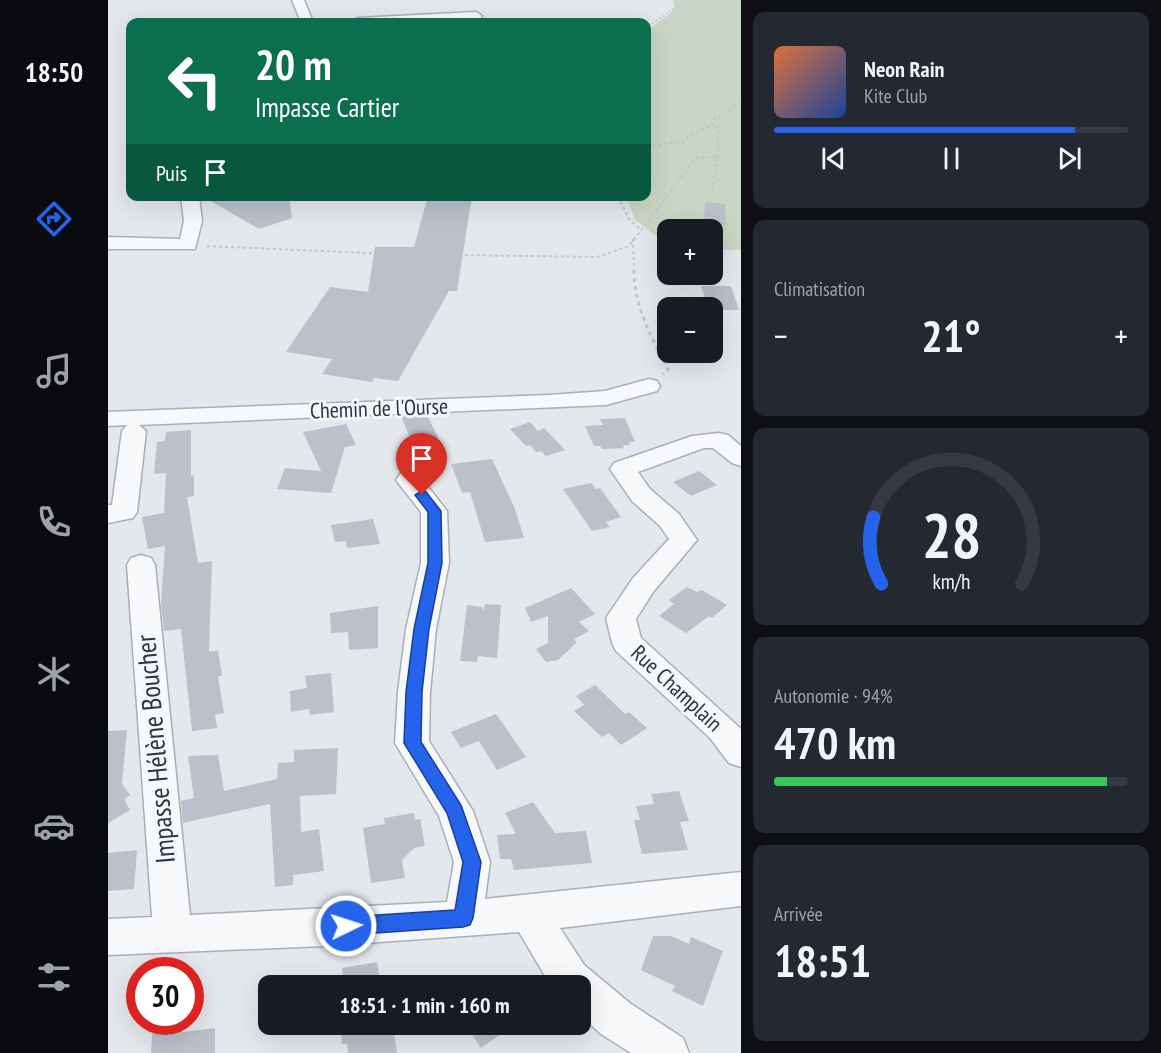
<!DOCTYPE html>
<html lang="fr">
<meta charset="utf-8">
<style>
:root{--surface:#171b24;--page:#242831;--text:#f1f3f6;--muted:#9ea1a6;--line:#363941;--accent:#2563eb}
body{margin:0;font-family:"PT Sans Narrow",sans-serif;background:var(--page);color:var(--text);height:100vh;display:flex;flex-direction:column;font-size:22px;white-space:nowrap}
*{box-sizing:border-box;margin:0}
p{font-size:20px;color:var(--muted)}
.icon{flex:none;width:33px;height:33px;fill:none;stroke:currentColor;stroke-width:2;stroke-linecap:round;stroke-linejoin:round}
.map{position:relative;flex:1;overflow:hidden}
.side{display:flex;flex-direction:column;gap:12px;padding:12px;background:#0d0f14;width:420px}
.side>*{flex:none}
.banner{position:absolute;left:18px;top:18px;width:525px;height:183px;border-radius:12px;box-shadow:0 6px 24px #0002;background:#0b6e4f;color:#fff;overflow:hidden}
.controls{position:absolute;left:549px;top:219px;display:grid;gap:12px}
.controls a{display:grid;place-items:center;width:66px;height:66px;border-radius:12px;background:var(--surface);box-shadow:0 6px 24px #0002;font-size:30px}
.speed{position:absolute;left:18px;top:957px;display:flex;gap:12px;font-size:30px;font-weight:700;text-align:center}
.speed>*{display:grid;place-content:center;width:78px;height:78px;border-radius:50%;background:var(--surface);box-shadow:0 6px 24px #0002;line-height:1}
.speed .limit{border:9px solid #d22;background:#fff;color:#111}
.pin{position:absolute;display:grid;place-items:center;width:51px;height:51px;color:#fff;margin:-62px -26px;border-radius:50% 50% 50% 0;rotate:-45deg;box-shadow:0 0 6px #0007}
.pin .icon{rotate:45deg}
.me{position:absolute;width:66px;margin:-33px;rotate:86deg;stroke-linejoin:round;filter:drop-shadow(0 0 4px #0008)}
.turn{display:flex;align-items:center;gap:21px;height:126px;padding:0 30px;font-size:27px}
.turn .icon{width:78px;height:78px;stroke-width:2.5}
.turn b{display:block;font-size:42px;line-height:51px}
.then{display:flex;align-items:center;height:57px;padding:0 30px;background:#0003;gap:12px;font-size:22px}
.big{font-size:45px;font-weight:700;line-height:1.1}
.side .tile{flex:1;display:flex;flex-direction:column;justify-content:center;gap:9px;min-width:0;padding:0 21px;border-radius:12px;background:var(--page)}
.side .dial{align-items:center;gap:0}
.dial svg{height:156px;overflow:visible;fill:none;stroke:var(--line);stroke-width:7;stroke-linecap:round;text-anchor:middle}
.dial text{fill:var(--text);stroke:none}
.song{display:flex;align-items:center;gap:18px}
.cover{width:72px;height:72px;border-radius:9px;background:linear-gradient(135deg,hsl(20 70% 55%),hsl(220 70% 35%))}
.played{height:6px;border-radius:3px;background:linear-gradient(90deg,var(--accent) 85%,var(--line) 85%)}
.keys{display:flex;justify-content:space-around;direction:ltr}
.heat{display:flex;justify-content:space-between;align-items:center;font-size:33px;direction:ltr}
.charge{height:9px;border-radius:4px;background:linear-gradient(90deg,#34c759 94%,var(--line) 0)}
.trip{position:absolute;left:150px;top:975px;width:333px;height:60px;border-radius:12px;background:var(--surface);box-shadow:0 6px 24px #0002;font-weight:700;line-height:60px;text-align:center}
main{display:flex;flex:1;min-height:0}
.tabs{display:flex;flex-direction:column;width:108px;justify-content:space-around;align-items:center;background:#090b0e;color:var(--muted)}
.tabs .icon{width:42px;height:42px}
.tabs .active{color:var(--accent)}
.tabs b{font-size:27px;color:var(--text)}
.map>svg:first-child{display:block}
</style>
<main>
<nav class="tabs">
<b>18:50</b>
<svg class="icon active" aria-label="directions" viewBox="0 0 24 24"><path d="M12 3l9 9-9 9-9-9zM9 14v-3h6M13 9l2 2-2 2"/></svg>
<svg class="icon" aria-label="music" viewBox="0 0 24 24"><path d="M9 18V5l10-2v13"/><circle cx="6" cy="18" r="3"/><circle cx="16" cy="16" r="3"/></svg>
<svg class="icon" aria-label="phone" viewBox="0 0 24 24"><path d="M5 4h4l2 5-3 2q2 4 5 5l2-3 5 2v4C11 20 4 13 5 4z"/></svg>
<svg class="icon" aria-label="climate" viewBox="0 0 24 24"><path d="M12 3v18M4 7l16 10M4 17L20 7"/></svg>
<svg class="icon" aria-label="car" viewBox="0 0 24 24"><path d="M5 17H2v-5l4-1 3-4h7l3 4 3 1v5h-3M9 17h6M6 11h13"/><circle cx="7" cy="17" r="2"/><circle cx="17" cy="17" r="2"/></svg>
<svg class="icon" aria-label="filters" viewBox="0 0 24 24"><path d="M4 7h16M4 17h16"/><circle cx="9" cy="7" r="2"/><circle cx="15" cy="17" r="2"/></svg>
</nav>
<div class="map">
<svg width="633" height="1053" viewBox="0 0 633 1053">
<rect width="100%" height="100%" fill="#e4e7ec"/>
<!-- green -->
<polygon fill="#c9d6c5" points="565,0 633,0 633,250 605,250 604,230 560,230 559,244 527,220 519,197 538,196 539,31 567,9"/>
<!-- building -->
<g fill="#bbc0ca">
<polygon points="94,196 181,196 184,218 151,229"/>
<polygon points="320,196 364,196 349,291 341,291 290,381 266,378 264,382 214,374 224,359 178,352 222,287 260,292 267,247 306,247"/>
<polygon points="597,202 617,204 618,225 596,223"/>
<polygon points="593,286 623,286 631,310 604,310 604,308 600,308"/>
<polygon points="319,415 334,445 307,449 293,416"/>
<polygon points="517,418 527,442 521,442 522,445 515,445 516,448 494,449 492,446 486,446 477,426 495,425 492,419"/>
<polygon points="422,422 430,431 436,428 457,450 438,456 433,451 428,452 422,445 418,446 402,429"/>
<polygon points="238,424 248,445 237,447 223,493 169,489 177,468 213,471 195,432"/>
<polygon points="83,430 83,476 86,475 86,496 79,497 90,563 104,561 101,652 110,650 114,676 110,676 116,713 107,715 109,728 84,731 73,629 56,631 53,603 57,546 40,549 34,517 56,513 58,473 46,474 49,442 57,441 58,432"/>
<polygon points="384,459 407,509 416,538 377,542 362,492 354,493 343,464"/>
<polygon points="591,471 609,485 583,496 565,482"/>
<polygon points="483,483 488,489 492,488 513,517 498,522 502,527 484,531 455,489"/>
<polygon points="265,519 272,544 239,548 238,541 227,542 223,525"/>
<polygon points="579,587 589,592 594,590 619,605 604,618 601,616 578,633 551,616 566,604 561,600"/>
<polygon points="463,588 487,614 471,622 481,631 466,639 469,642 450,660 438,662 428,649 440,643 440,616 423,622 417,608"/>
<polygon points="377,604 393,605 389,658 370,656 369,662 352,661 359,605 374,607 375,611"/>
<polygon points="270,606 270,648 241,650 240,632 223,633 222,613"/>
<polygon points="223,673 226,712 202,715 201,709 183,712 182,691 199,688 197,676"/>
<polygon points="487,685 517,714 521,712 539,728 513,745 501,733 494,737 466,711 476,705 468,696"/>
<polygon points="388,714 418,757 389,770 371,741 353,748 343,732"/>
<polygon points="19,730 14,784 22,795 16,799 22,810 0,823 0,731"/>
<polygon points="230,748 228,794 192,796 193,832 211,829 216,871 185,875 185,885 167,887 162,804 75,823 73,801 86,798 80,756 110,755 116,791 169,779 170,763 186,762 186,750"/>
<polygon points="571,791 581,821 572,822 580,850 534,854 526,820 532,820 528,806 546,804 543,794"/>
<polygon points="425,802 447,833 478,831 484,863 406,870 403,859 392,859 389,835 408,834 397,813"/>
<polygon points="306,813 307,820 312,819 317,846 306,848 294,860 297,878 263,883 255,828 277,824 276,818"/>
<polygon points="29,850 26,889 0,891 0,853"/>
<polygon points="545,936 563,936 581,944 583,937 615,951 595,1006 564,991 567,986 533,970"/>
<polygon points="269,962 273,986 236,986 234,968"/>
<polygon points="45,1022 76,1022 75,1032 107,1028 107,1053 43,1053"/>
<polygon points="232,1024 285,1024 289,1053 240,1053 239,1044 234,1044"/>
<polygon points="357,1024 407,1024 373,1048"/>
</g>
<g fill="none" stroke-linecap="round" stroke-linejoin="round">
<!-- street casing -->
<g stroke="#a9aeb7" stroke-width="3">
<g id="street">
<polygon points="184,0 196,0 205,22 193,22"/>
<polygon points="368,12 374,16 372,19 312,22 244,22 250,18"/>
<polygon points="73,196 91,196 94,221 87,249 0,249 0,237 72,239 76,221"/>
<polygon points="541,379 549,381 552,386 549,391 498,405 31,425 38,431 29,512 25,518 0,523 0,505 4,505 14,431 19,425 0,426 0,412 441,395 497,391"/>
<polygon points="611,433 620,435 633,446 633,466 624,463 605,448 596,448 530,472 542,489 571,514 589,540 545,592 528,619 533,638 633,729 633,767 621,763 602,738 508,651 504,643 498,618 525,578 561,539 552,526 524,501 502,469 506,463 584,436"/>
<polygon points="301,472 310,474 339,511 341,563 328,629 322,692 321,741 365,811 382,862 377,899 633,872 633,906 452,928 476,965 523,1004 575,1038 581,1053 523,1053 493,1034 472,1015 472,986 443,986 411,932 215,946 0,955 0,919 44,917 19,565 23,558 33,555 43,558 47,565 82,915 339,902 346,862 331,816 287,743 290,692 298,629 313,563 313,512 288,480 292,474"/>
</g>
</g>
<!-- path-far2 -->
<g stroke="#c2c5cb" stroke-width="1.5" stroke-dasharray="2 2" stroke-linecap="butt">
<polyline points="538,28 578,0"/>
<polyline points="607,119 633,101"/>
</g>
<!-- path-far1 -->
<g stroke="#c2c5cb" stroke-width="2" stroke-dasharray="3 3" stroke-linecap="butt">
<polyline points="607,117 604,125 610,127 610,157"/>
<polyline points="538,147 577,141 582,135 604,125"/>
<polyline points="510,196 521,219 532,229"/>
<polyline points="525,239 526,271"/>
<polyline points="99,246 283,254 489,257 521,246 588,158 610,157 604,191"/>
</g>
<!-- path -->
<path stroke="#c2c5cb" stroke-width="3" stroke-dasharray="4 4" stroke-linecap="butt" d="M526 270C526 308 544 337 560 370L555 374"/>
<!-- street -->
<use href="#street" fill="#f7f8fa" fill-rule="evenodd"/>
</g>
<!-- route -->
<polygon fill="#2563eb" stroke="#184099" stroke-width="1.5" points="314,491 318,492 333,511 334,563 321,629 314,692 313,742 353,805 373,862 365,918 362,925 355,927 238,935 231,932 228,926 231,919 238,917 347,910 355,862 339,813 296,743 298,692 306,629 320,563 320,512 307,495"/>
<g text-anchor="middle" stroke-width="6" stroke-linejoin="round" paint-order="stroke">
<!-- street labels -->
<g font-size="22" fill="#2b3445" stroke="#f4f6f9">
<text transform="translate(271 408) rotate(-2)" y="8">Chemin de l'Ourse</text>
<text transform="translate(569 688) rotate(43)" y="8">Rue Champlain</text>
</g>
<!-- near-street labels -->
<g font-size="27" fill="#2b3445" stroke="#f4f6f9">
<text transform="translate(48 749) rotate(-95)" y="9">Impasse Hélène Boucher</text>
</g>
</g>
</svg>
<div class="controls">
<a>+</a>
<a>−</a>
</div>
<div class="speed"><div class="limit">30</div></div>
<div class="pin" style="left:314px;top:495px;background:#d93025"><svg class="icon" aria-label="arrive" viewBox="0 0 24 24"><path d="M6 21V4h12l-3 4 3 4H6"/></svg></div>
<svg class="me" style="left:238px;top:926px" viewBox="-20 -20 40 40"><circle r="17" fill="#2563eb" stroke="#fff" stroke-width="3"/><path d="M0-11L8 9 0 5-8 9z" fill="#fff"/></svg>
<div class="trip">18:51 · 1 min · 160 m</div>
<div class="banner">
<div class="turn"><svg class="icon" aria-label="left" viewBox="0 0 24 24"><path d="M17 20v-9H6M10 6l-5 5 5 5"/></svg><div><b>20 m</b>Impasse Cartier</div></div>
<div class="then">Puis<svg class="icon" aria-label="arrive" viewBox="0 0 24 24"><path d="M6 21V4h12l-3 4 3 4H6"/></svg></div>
</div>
</div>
<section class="side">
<div class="tile">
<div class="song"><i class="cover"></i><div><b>Neon Rain</b><p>Kite Club</p></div></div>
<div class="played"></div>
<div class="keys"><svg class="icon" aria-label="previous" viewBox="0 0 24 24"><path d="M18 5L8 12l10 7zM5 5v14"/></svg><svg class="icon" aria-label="pause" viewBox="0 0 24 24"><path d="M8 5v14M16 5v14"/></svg><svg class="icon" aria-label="next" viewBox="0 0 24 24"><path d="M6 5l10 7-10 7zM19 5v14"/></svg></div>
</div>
<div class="tile"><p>Climatisation</p>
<div class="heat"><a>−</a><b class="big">21°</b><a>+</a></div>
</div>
<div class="tile dial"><svg viewBox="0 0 100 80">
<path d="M14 69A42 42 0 1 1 86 69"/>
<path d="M14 69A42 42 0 0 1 10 35" stroke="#2563eb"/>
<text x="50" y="56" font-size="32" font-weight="700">28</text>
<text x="50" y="72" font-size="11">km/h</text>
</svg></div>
<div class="tile"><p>Autonomie · 94%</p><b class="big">470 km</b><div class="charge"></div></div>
<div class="tile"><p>Arrivée</p><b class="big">18:51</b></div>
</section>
</main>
